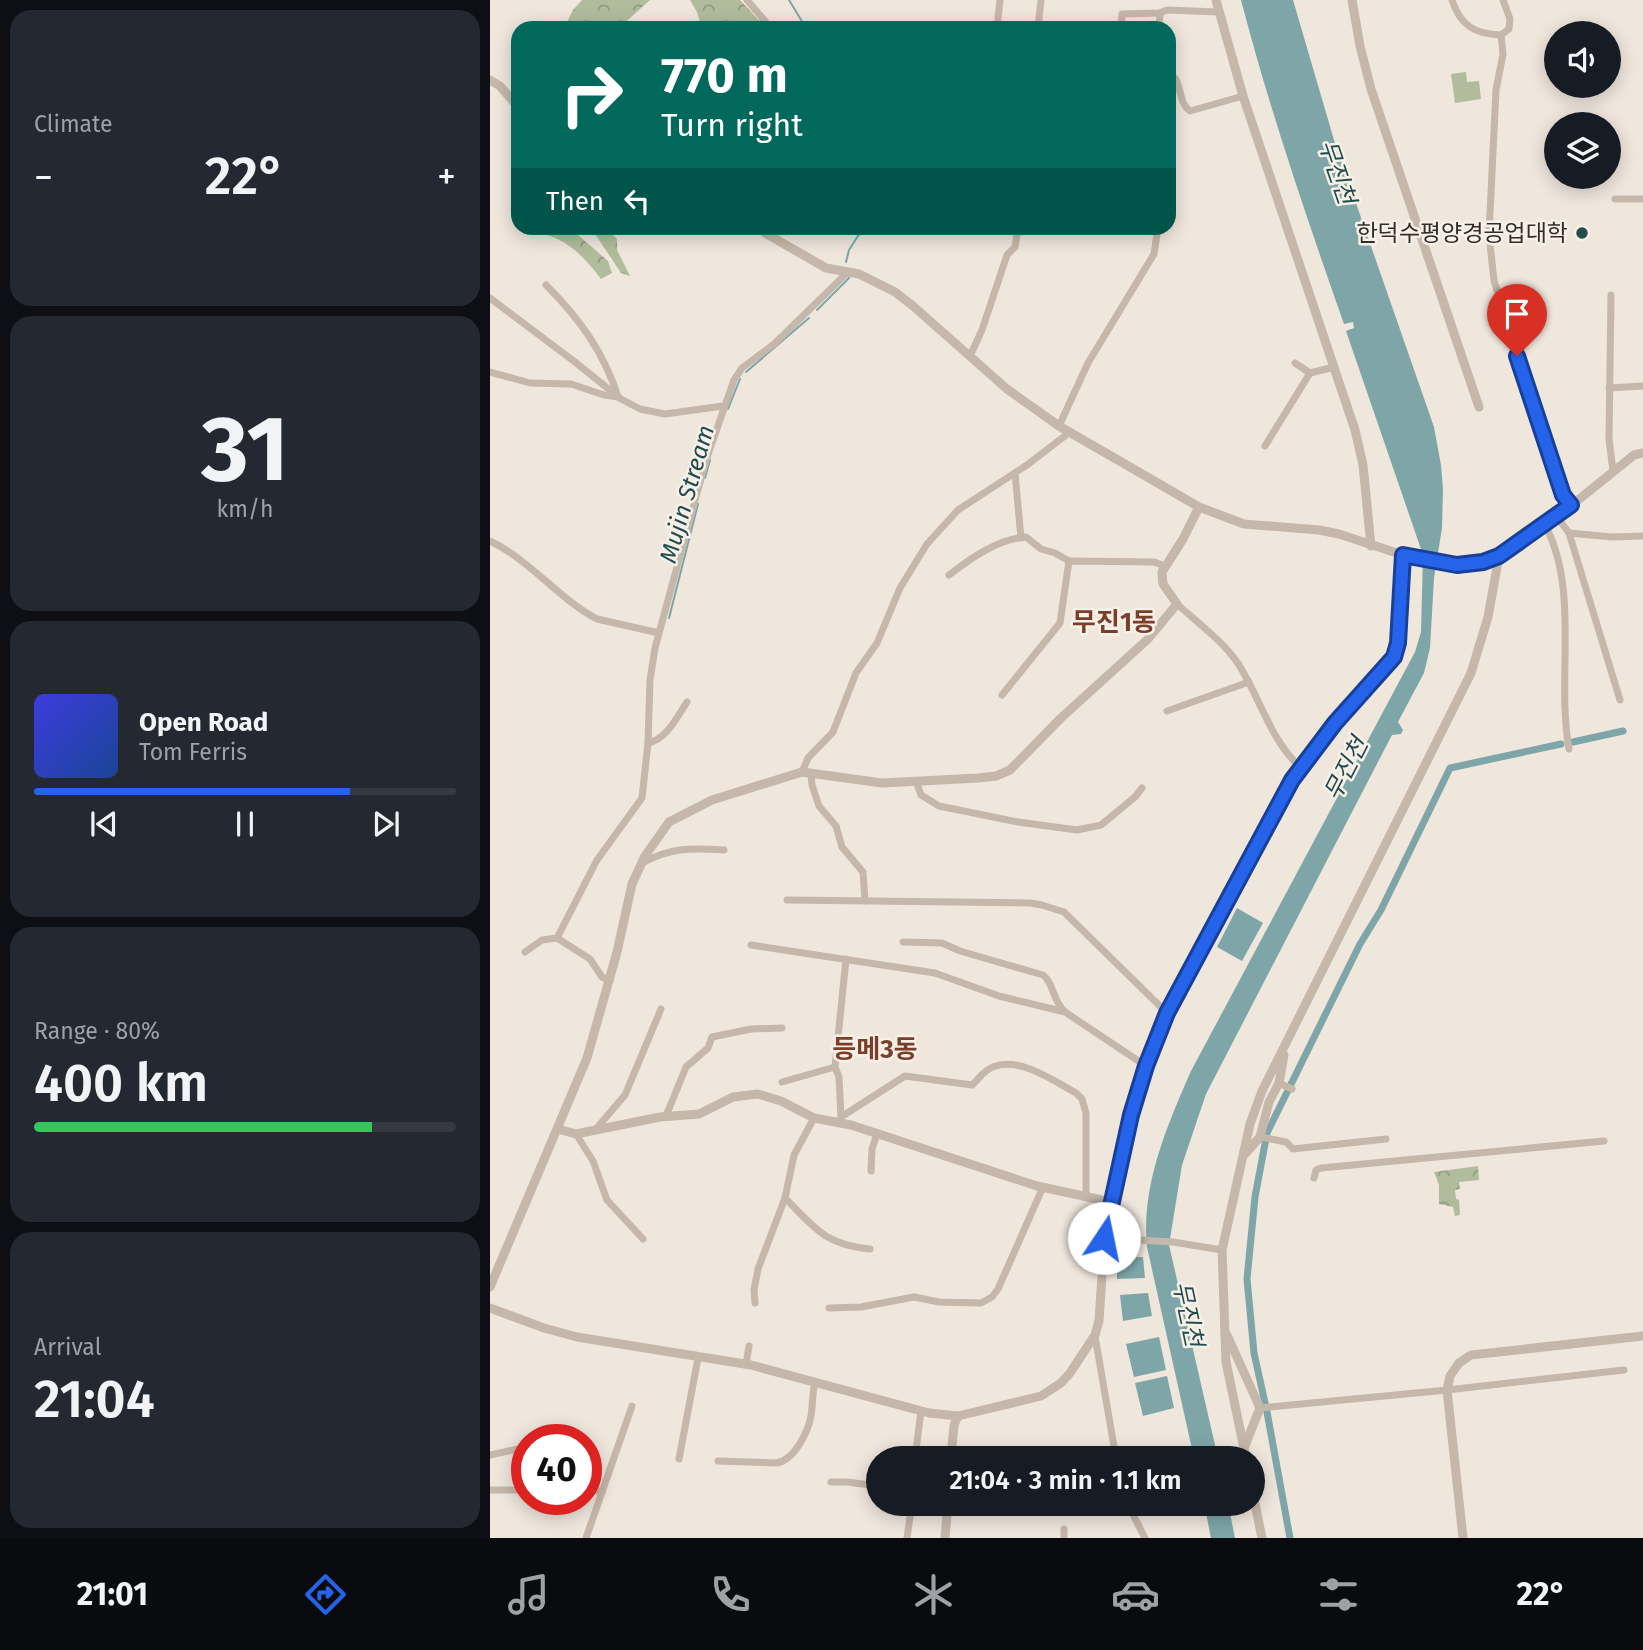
<!DOCTYPE html>
<meta charset="utf-8">
<style>
:root{--surface:#171b24;--page:#242831;--text:#f1f3f6;--muted:#9ea1a6;--line:#363941;--accent:#2563eb}
body{margin:0;font-family:"Fira Sans","Noto Sans KR",sans-serif;background:var(--page);color:var(--text);height:100vh;display:flex;flex-direction:column;font-size:26px;white-space:nowrap}
*{box-sizing:border-box;margin:0}
p{font-size:23px;color:var(--muted)}
.icon{flex:none;width:38px;height:38px;fill:none;stroke:currentColor;stroke-width:2;stroke-linecap:round;stroke-linejoin:round}
.map{position:relative;flex:1;overflow:hidden}
.panel{display:flex;flex-direction:column;gap:10px;padding:10px;background:#0d0f14;width:490px}
.panel>*{flex:none}
.hud{position:absolute;left:21px;top:21px;width:665px;height:214px;border-radius:21px;box-shadow:0 4px 18px #0003;background:#00695c;color:#fff;overflow:hidden}
.fabs{position:absolute;left:1054px;top:21px;display:grid;gap:14px}
.fabs a{display:grid;place-items:center;width:77px;height:77px;border-radius:50%;background:var(--surface);box-shadow:0 4px 18px #0003;font-size:35px}
.speed{position:absolute;left:21px;top:1424px;display:flex;gap:14px;font-size:35px;font-weight:700;text-align:center}
.speed>*{display:grid;place-content:center;width:91px;height:91px;border-radius:50%;background:var(--surface);box-shadow:0 4px 18px #0003;line-height:1}
.speed .limit{border:10px solid #d22;background:#fff;color:#111}
.pin{position:absolute;display:grid;place-items:center;width:60px;height:60px;color:#fff;margin:-72px -30px;border-radius:50% 50% 50% 0;rotate:-45deg;box-shadow:0 0 7px #0007}
.pin .icon{rotate:45deg}
.me{position:absolute;width:77px;margin:-38px;rotate:11deg;stroke-linejoin:round;filter:drop-shadow(0 0 5px #0008)}
.turn{display:flex;align-items:center;gap:24px;height:147px;padding:0 35px;font-size:32px}
.turn .icon{width:91px;height:91px;stroke-width:2.5}
.turn b{display:block;font-size:49px;line-height:60px}
.then{display:flex;align-items:center;height:66px;padding:0 35px;background:#0003;gap:14px;font-size:26px}
.big{font-size:52px;font-weight:600;line-height:1.1}
.panel .widget{flex:1;display:flex;flex-direction:column;justify-content:center;gap:10px;min-width:0;padding:0 24px;border-radius:21px;background:var(--page)}
.panel .dial{align-items:center;gap:0}
.dial b{font-size:91px;line-height:1}
.song{display:flex;align-items:center;gap:21px}
.cover{width:84px;height:84px;border-radius:10px;background:linear-gradient(135deg,hsl(240 70% 55%),hsl(220 70% 35%))}
.played{height:7px;border-radius:4px;background:linear-gradient(90deg,var(--accent) 75%,var(--line) 75%)}
.keys{display:flex;justify-content:space-around;direction:ltr}
.heat{display:flex;justify-content:space-between;align-items:center;font-size:38px;direction:ltr}
.charge{height:10px;border-radius:5px;background:linear-gradient(90deg,#34c759 80%,var(--line) 0)}
.trip{position:absolute;left:376px;top:1446px;width:399px;height:70px;border-radius:35px;background:var(--surface);box-shadow:0 4px 18px #0003;font-weight:600;line-height:70px;text-align:center}
.menu{display:flex;height:112px;justify-content:space-around;align-items:center;background:#090b0e;color:var(--muted)}
.menu .icon{width:49px;height:49px}
.menu .selected{color:var(--accent)}
.menu b{font-size:32px;color:var(--text)}
main{display:flex;flex:1;min-height:0}
.map>svg:first-child{display:block}
</style>
<main>
<section class="panel">
<div class="widget"><p>Climate</p>
<div class="heat"><a>−</a><b class="big">22°</b><a>+</a></div>
</div>
<div class="widget dial"><b>31</b><p>km/h</p></div>
<div class="widget">
<div class="song"><i class="cover"></i><div><b>Open Road</b><p>Tom Ferris</p></div></div>
<div class="played"></div>
<div class="keys"><svg class="icon" aria-label="previous" viewBox="0 0 24 24"><path d="M18 5L8 12l10 7zM5 5v14"/></svg><svg class="icon" aria-label="pause" viewBox="0 0 24 24"><path d="M8 5v14M16 5v14"/></svg><svg class="icon" aria-label="next" viewBox="0 0 24 24"><path d="M6 5l10 7-10 7zM19 5v14"/></svg></div>
</div>
<div class="widget"><p>Range · 80%</p><b class="big">400 km</b><div class="charge"></div></div>
<div class="widget"><p>Arrival</p><b class="big">21:04</b></div>
</section>
<div class="map">
<svg width="1153" height="1538" viewBox="0 0 1153 1538">
<defs>
<pattern id="forest-crowns" width="20" height="18" patternUnits="userSpaceOnUse" patternTransform="scale(1.75)"><rect width="20" height="18" fill="#b1bc9d"/><path d="M2 6a3 3 0 1 1 6 0M12 15a3 3 0 1 1 6 0" fill="none" stroke="#919980"/></pattern>
</defs>
<rect width="100%" height="100%" fill="#efe6dc"/>
<!-- forest -->
<g fill="url(#forest-crowns)">
<polygon points="92,0 160,0 129,28 74,28 83,10"/>
<polygon points="200,0 250,0 276,28 212,28 207,12"/>
<path d="M30 228 81 229 118 261 122 273 111 279C86 246 71 236 30 228Z"/>
<polygon points="101,228 115,228 127,239 127,250 140,276 131,273"/>
<polygon points="988,1166 989,1180 969,1182 970,1189 965,1190 966,1199 969,1200 970,1215 965,1216 963,1207 949,1204 949,1185 944,1172"/>
</g>
<!-- garden -->
<polygon fill="#b1bc9d" points="976,72 977,82 989,81 991,99 965,103 961,74"/>
<!-- water -->
<g fill="#7ea6a9">
<path d="M751 0H803L844 140 944 427 951 465 953 489 952 528 944 578 940 648 934 673 908 722 913 730 911 734 902 735 890 758 716 1094 692 1165 679 1245 728 1458H704L657 1247C651 1185 677 1126 701 1071L925 652 931 632 933 555 856 331 864 328 863 322 854 324C816 216 780 111 751 0Z"/>
<polygon points="747,908 773,923 752,961 727,947"/>
<polygon points="653,1257 655,1278 627,1279 627,1258"/>
<polygon points="658,1293 662,1316 633,1321 630,1295"/>
<polygon points="669,1337 676,1370 644,1377 636,1344"/>
<polygon points="677,1376 684,1408 653,1416 645,1383"/>
<polygon points="714,1503 738,1503 745,1538 721,1538"/>
</g>
<g fill="none" stroke-linecap="round" stroke-linejoin="round">
<!-- stream -->
<g stroke="#7ea6a9" stroke-width="2">
<polyline points="299,0 316,28"/>
<polyline points="356,262 359,250 373,228"/>
<polyline points="327,310 359,278"/>
<polyline points="256,372 319,318"/>
<polyline points="238,409 250,379"/>
<polyline points="215,478 220,460"/>
<polyline points="179,618 208,504"/>
</g>
<!-- canal -->
<g stroke="#7ea6a9" stroke-width="7">
<polyline points="1083,742 1133,731"/>
<polyline points="775,1403 764,1353 757,1279 765,1197 777,1133 870,944 891,910 960,768 1071,744"/>
<polyline points="777,1412 800,1538"/>
</g>
<!-- minor -->
<g stroke="#c5b7a9" stroke-width="7">
<polyline points="257,0 281,28"/>
<path d="M962 0C970 25 984 34 1011 35L1013 54 1006 90 999 234 1004 281 1073 494 1081 505"/>
<polyline points="507,28 510,0"/>
<polyline points="548,28 551,0"/>
<polyline points="631,28 632,14 670,13 677,10 728,12"/>
<polyline points="669,28 670,13"/>
<polyline points="1011,35 1019,29 1020,19 1013,0"/>
<path d="M679 77 685 78C692 89 689 103 700 111L753 96"/>
<polyline points="1125,199 1153,199"/>
<polyline points="1121,295 1119,439 1123,471"/>
<polyline points="0,298 85,362 131,399 150,409 175,414 233,406"/>
<polyline points="480,356 492,330 517,255 525,247 528,228"/>
<polyline points="805,363 820,373"/>
<path d="M0 372 40 383 81 384 114 395 128 397C114 352 89 318 56 285"/>
<polyline points="1119,388 1153,386"/>
<polyline points="569,426 598,363 664,254 668,228"/>
<polyline points="775,446 820,373 844,367"/>
<polyline points="525,473 531,538"/>
<polyline points="1067,517 1079,533 1130,700"/>
<path d="M1055 525C1090 590 1066 677 1079 749"/>
<polyline points="1079,533 1122,537 1153,536"/>
<path d="M0 541C40 560 70 600 107 619L169 633"/>
<path d="M459 575C481 558 508 539 536 537L551 549 565 553 579 561"/>
<path d="M687 604C708 623 734 642 749 665 771 700 780 739 810 767"/>
<polyline points="512,695 570,623 579,561 664,562 675,566"/>
<polyline points="677,711 759,682"/>
<path d="M158 743C177 739 187 717 197 702"/>
<polyline points="312,772 318,758 343,732 366,673 387,643 410,588 437,544 468,510 537,465 580,432"/>
<polyline points="321,773 322,785 329,806 346,826 352,847 373,872 375,901"/>
<polyline points="426,781 431,795 449,806 528,822 587,830 611,825 645,797 652,788"/>
<path d="M152 863C182 847 201 848 234 850"/>
<polyline points="297,900 540,903 552,905 574,912 677,1013"/>
<polyline points="67,938 107,860 152,798 158,743 160,680 165,648 216,460 244,380 252,368 284,344 358,272"/>
<path d="M413 942 452 943 470 951 553 975C564 983 562 1000 575 1012L656 1066"/>
<polyline points="261,945 445,973 509,996 575,1012"/>
<polyline points="35,952 52,940 67,938 100,959 112,977 120,981"/>
<polyline points="345,1067 356,959"/>
<polyline points="292,1082 345,1067 349,1077 351,1117"/>
<polyline points="789,1083 802,1089"/>
<polyline points="176,1116 196,1067 218,1048 222,1037 261,1029 292,1028"/>
<path d="M350 1122 351 1117 415 1076 482 1085C489 1079 494 1070 503 1067 529 1056 564 1081 586 1093L592 1099 596 1113V1197"/>
<polyline points="105,1130 135,1095 171,1009"/>
<polyline points="86,1134 103,1161 117,1200 153,1239"/>
<polyline points="770,1137 796,1142 803,1149 896,1139"/>
<polyline points="381,1171 382,1149 387,1134"/>
<polyline points="824,1178 826,1170 831,1168 1114,1141"/>
<path d="M295 1198C325 1228 335 1245 380 1249"/>
<polyline points="614,1238 683,1242 732,1250"/>
<polyline points="265,1303 264,1290 268,1269 295,1198 304,1155 324,1118"/>
<polyline points="339,1308 371,1307 424,1297 449,1302 491,1303 502,1297 508,1289 553,1187"/>
<polyline points="605,1336 626,1458"/>
<polyline points="256,1364 259,1346"/>
<polyline points="770,1408 957,1390 1134,1370"/>
<polyline points="44,1440 51,1435"/>
<polyline points="0,1455 37,1447"/>
<polyline points="425,1458 431,1411"/>
<polyline points="189,1459 208,1358"/>
<path d="M228 1461 286 1463C304 1461 318 1432 321 1416 323 1404 322 1394 325 1382"/>
<polyline points="341,1482 357,1482 388,1486"/>
<polyline points="96,1488 112,1492"/>
<polyline points="0,1490 37,1490"/>
<polyline points="637,1503 655,1538"/>
<polyline points="96,1538 142,1406"/>
<polyline points="417,1538 422,1503"/>
<polyline points="574,1538 574,1529"/>
</g>
<!-- tertiary -->
<g stroke="#c5b7a9" stroke-width="9">
<polyline points="726,0 753,96 865,430 873,465 881,546"/>
<polyline points="862,0 870,46 881,89 989,407"/>
<polyline points="0,80 10,86 28,107"/>
<polyline points="272,228 275,233 336,268 369,274 405,292 423,306 517,389 569,426 709,507 754,524 829,530 849,534 913,555 946,563 981,564 1009,556"/>
<polyline points="68,1129 86,1134 170,1117 209,1114 243,1097 268,1094 291,1101 324,1118 361,1125 547,1186 621,1202"/>
<polyline points="755,1154 770,1137 779,1102 789,1083 794,1055"/>
<polyline points="0,1287 97,1058 127,952 142,884 155,856 179,822 222,800 312,772 392,783 488,778 506,776 520,770 571,718 658,639 687,604 673,584 672,572 693,539 709,507"/>
<polyline points="0,1308 54,1328 87,1337 261,1365 439,1413 468,1416 551,1396 571,1383 580,1373 605,1335 609,1321 615,1231 621,1202 654,1071 677,1013 802,780 845,723 904,657 908,643 913,555"/>
<polyline points="737,1335 770,1408 754,1448"/>
<polyline points="461,1458 464,1425 468,1416"/>
<polyline points="756,1458 736,1362 732,1250 760,1124 772,1091 981,673 998,617 1009,556 1067,517 1144,455 1153,453"/>
<polyline points="763,1494 772,1538"/>
<polyline points="455,1538 458,1503"/>
<polyline points="973,1538 957,1390 960,1376 969,1363 981,1355 1153,1336"/>
</g>
</g>
<g fill="none" stroke-linecap="round" stroke-linejoin="round">
<!-- route casing -->
<g stroke="#184099" stroke-width="18">
<polyline id="route" points="614,1238 641,1115 656,1066 677,1013 802,780 845,723 904,657 908,643 913,555 967,565 993,562 1009,556 1081,505 1073,495 1027,356"/>
</g>
<!-- route -->
<use href="#route" stroke="#2563eb" stroke-width="12"/>
</g>
<!-- markers -->
<circle fill="#224c50" stroke="#f7f0e7" stroke-width="2.5" cx="1092" cy="233" r="7"/>
<g text-anchor="middle" stroke-width="5" stroke-linejoin="round" paint-order="stroke">
<!-- poi labels -->
<g font-size="23" fill="#332c28" stroke="#f7f0e7" text-anchor="end">
<text x="1078" y="241">한덕수평양경공업대학</text>
</g>
<!-- water labels -->
<g font-size="24" font-style="italic" fill="#224c50" stroke="#f7f0e7">
<text transform="translate(847 172) rotate(71)" y="8">무진천</text>
<text transform="translate(197 494) rotate(-74)" y="8">Mujin Stream</text>
<text transform="translate(856 769) rotate(-63)" y="8">무진천</text>
<text transform="translate(698 1314) rotate(78)" y="8">무진천</text>
</g>
<!-- quarter labels -->
<g font-size="26" font-weight="bold" fill="#7a3f2a" stroke="#f7f0e7">
<text x="624" y="631">무진1동</text>
<text x="385" y="1058">등메3동</text>
</g>
</g>
</svg>
<div class="fabs">
<a><svg class="icon" aria-label="sound" viewBox="0 0 24 24"><path d="M4 9h4l5-4v14l-5-4H4zM17 9q2 3 0 6"/></svg></a>
<a><svg class="icon" aria-label="layers" viewBox="0 0 24 24"><path d="M12 4l9 5-9 5-9-5zM3 14l9 5 9-5"/></svg></a>
</div>
<div class="speed"><div class="limit">40</div></div>
<div class="pin" style="left:1027px;top:356px;background:#d93025"><svg class="icon" aria-label="arrive" viewBox="0 0 24 24"><path d="M6 21V4h12l-3 4 3 4H6"/></svg></div>
<svg class="me" style="left:614px;top:1238px" viewBox="-20 -20 40 40"><circle r="19" fill="#fff"/><path d="M0-13L10 11 0 6-10 11z" fill="#2563eb"/></svg>
<div class="trip">21:04 · 3 min · 1.1 km</div>
<div class="hud">
<div class="turn"><svg class="icon" aria-label="right" viewBox="0 0 24 24"><path d="M7 20v-9h11M14 6l5 5-5 5"/></svg><div><b>770 m</b>Turn right</div></div>
<div class="then">Then<svg class="icon" aria-label="left" viewBox="0 0 24 24"><path d="M17 20v-9H6M10 6l-5 5 5 5"/></svg></div>
</div>
</div>
</main>
<nav class="menu">
<b>21:01</b>
<svg class="icon selected" aria-label="directions" viewBox="0 0 24 24"><path d="M12 3l9 9-9 9-9-9zM9 14v-3h6M13 9l2 2-2 2"/></svg>
<svg class="icon" aria-label="music" viewBox="0 0 24 24"><path d="M9 18V5l10-2v13"/><circle cx="6" cy="18" r="3"/><circle cx="16" cy="16" r="3"/></svg>
<svg class="icon" aria-label="phone" viewBox="0 0 24 24"><path d="M5 4h4l2 5-3 2q2 4 5 5l2-3 5 2v4C11 20 4 13 5 4z"/></svg>
<svg class="icon" aria-label="climate" viewBox="0 0 24 24"><path d="M12 3v18M4 7l16 10M4 17L20 7"/></svg>
<svg class="icon" aria-label="car" viewBox="0 0 24 24"><path d="M5 17H2v-5l4-1 3-4h7l3 4 3 1v5h-3M9 17h6M6 11h13"/><circle cx="7" cy="17" r="2"/><circle cx="17" cy="17" r="2"/></svg>
<svg class="icon" aria-label="filters" viewBox="0 0 24 24"><path d="M4 7h16M4 17h16"/><circle cx="9" cy="7" r="2"/><circle cx="15" cy="17" r="2"/></svg>
<b>22°</b>
</nav>
